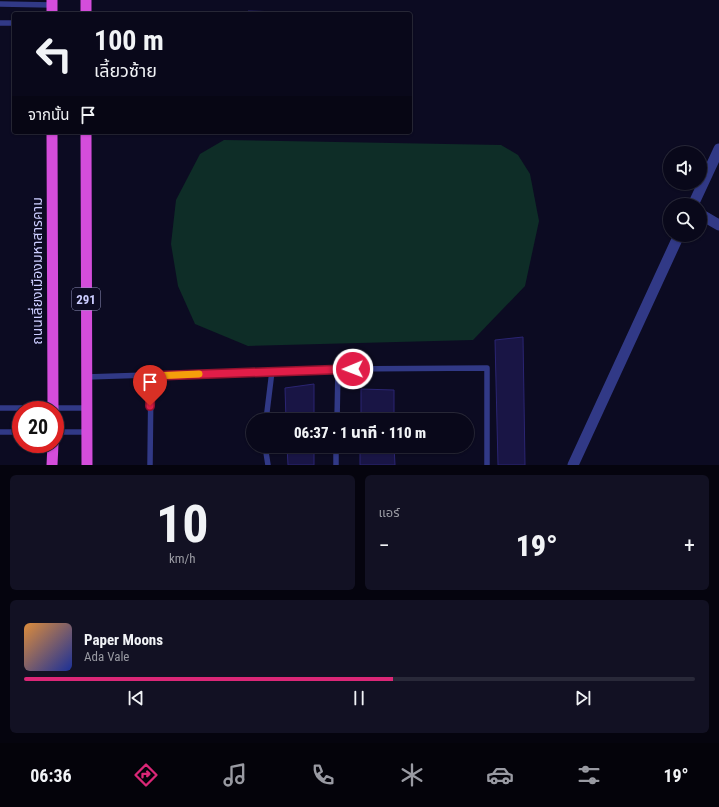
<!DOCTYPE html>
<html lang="th">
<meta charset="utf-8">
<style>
:root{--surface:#09081a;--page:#121123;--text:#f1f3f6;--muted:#999aa2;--line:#292939;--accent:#db2777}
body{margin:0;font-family:"Roboto Condensed","Noto Sans Thai",sans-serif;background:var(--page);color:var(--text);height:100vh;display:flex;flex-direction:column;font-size:15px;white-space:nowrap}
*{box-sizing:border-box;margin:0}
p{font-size:13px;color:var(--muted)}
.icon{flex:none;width:22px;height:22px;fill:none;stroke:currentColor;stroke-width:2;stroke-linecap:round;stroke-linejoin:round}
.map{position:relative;height:465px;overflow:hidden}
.side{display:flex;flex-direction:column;gap:10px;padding:10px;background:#05040e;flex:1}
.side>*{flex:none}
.hud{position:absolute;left:12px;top:12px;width:400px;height:122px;border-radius:4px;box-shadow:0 1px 3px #0004,0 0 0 1px var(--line);background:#09081a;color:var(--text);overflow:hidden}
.controls{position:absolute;left:663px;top:146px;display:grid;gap:8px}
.controls a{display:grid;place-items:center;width:44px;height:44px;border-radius:50%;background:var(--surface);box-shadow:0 1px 3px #0004,0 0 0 1px var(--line);font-size:20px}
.speed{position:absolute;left:12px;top:401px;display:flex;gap:8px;font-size:20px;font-weight:700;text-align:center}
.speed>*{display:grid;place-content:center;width:52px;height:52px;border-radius:50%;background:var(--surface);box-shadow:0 1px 3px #0004,0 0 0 1px var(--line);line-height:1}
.speed .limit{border:6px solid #d22;background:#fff;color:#111}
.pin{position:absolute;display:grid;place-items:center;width:34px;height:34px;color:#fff;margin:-41px -17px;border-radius:50% 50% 50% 0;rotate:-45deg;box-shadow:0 0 4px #0007}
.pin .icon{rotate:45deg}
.me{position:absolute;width:44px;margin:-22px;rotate:269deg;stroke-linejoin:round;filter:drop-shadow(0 0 3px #0008)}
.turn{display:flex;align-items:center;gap:14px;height:84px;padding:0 16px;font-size:18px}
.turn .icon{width:52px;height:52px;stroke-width:2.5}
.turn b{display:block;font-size:28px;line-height:34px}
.then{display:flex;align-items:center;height:38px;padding:0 16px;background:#0003;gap:8px;font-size:15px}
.big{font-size:30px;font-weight:800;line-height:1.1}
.side .card{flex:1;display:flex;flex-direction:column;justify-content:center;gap:6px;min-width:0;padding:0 14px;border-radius:6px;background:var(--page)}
.side .dial{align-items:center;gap:0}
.dial b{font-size:52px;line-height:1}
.song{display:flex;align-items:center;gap:12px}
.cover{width:48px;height:48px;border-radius:6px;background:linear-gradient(135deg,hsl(30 70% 55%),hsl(230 70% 35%))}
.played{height:4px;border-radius:2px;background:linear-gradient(90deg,var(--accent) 55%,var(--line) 55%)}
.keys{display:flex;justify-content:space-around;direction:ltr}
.heat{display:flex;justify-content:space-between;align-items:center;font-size:22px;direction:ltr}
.side .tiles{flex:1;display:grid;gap:10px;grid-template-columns:1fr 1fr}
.card:last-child{grid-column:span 2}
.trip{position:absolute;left:246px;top:413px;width:228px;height:40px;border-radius:20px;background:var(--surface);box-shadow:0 1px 3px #0004,0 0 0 1px var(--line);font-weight:800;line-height:40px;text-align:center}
.tab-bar{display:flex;height:64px;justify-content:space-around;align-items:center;background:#04030a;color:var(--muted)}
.tab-bar .icon{width:28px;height:28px}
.tab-bar .on{color:var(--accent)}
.tab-bar b{font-size:18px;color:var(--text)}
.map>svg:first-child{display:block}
</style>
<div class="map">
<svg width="719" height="465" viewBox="0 0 719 465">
<rect width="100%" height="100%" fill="#0c0b22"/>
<!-- pitch -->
<polygon fill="#0e2d27" points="224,140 501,145 518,155 530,174 539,221 525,286 473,340 248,346 195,324 178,286 171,244 176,200 200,154"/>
<!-- building -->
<g fill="#191545" stroke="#2b2573">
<polygon points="248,11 282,12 282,14 248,14"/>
<polygon points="523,337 525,465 498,465 495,340"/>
<polygon points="314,384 314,420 286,420 285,388"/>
<polygon points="361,389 394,390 394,420 361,420"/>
<polygon points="287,446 314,446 314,465 288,465"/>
<polygon points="360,446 394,446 395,465 360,465"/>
</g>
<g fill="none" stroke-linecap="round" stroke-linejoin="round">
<!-- service -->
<g stroke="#313986" stroke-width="5.5">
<polyline points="0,4 52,5"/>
<polyline points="0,23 14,23"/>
<polyline points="86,377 338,369 487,368 487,465"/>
<polyline points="0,408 87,408"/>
<polyline points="266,420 272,371"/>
<polyline points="337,420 338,369"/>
<polyline points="0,432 21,432"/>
<polyline points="55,432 86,432"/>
<polyline points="265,446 268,465"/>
<polyline points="150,465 151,376"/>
<polyline points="336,465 336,446"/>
</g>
<!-- minor -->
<g stroke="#313986" stroke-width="11">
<polyline points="693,205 719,149"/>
<polyline points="700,214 719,225"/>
<polyline points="573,465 679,235"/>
</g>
<!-- trunk -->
<g stroke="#d44ddb" stroke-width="11">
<polyline points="52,0 52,14"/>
<polyline points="86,0 86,14"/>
<polyline points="52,132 53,410"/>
<polyline points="86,132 87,465"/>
<polyline points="52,465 53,444"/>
</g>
</g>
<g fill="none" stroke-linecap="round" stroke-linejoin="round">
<!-- route casing -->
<g stroke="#92132f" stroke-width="10">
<polyline id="route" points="150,406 151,376 353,369"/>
</g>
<!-- route -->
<use href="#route" stroke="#e11d48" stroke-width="7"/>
<!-- slow -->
<polyline stroke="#f59e0b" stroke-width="7" points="153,376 199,374"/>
</g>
<g text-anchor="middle" stroke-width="3" stroke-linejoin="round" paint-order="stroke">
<!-- shield labels -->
<rect fill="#0c0b22" stroke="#9293bd" stroke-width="1" x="72" y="288" width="28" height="22" rx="3"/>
<g font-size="13" font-weight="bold" fill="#cccdff">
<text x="86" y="304">291</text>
</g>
<!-- street labels -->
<g font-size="14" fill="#cccdff" stroke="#0c0b22">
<text transform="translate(37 271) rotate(-90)" y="5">ถนนเลี่ยงเมืองมหาสารคาม</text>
</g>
</g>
</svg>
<div class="controls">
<a><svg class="icon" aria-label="sound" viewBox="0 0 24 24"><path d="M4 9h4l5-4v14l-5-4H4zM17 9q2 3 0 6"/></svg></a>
<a><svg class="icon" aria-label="search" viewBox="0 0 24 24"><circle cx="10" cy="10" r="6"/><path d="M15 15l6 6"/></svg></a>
</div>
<div class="speed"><div class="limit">20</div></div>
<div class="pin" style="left:150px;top:406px;background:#d93025"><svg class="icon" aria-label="arrive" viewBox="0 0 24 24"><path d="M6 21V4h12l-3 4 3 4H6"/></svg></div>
<svg class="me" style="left:353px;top:369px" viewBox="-20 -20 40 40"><circle r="17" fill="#e11d48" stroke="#fff" stroke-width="3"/><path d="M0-11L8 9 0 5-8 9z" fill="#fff"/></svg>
<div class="trip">06:37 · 1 นาที · 110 m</div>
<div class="hud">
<div class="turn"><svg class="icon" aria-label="left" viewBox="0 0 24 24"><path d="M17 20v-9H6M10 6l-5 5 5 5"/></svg><div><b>100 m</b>เลี้ยวซ้าย</div></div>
<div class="then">จากนั้น<svg class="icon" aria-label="arrive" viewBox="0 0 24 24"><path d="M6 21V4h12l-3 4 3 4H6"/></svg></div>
</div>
</div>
<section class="side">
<div class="tiles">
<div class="card dial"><b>10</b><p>km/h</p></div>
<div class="card"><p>แอร์</p>
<div class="heat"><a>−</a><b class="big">19°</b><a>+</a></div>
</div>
<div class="card">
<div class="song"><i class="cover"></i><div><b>Paper Moons</b><p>Ada Vale</p></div></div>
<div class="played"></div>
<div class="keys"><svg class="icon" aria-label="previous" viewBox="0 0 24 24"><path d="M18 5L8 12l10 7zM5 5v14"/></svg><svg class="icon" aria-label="pause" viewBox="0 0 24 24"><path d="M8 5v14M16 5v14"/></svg><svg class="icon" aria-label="next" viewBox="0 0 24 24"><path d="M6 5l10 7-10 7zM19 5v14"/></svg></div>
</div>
</div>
</section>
<nav class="tab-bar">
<b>06:36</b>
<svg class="icon on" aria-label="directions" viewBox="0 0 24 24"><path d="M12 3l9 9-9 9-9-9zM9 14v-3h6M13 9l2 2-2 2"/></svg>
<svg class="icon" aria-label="music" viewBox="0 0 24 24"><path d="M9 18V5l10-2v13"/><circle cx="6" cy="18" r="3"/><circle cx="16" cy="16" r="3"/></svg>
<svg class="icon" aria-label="phone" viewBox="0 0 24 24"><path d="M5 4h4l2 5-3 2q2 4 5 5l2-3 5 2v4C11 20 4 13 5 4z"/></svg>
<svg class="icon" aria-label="climate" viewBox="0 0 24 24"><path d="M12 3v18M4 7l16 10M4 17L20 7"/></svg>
<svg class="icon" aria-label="car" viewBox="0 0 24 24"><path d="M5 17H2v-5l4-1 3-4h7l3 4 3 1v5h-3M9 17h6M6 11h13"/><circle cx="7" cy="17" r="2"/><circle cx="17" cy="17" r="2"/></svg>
<svg class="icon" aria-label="filters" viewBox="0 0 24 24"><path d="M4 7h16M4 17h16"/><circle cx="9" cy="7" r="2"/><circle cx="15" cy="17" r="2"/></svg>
<b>19°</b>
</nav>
